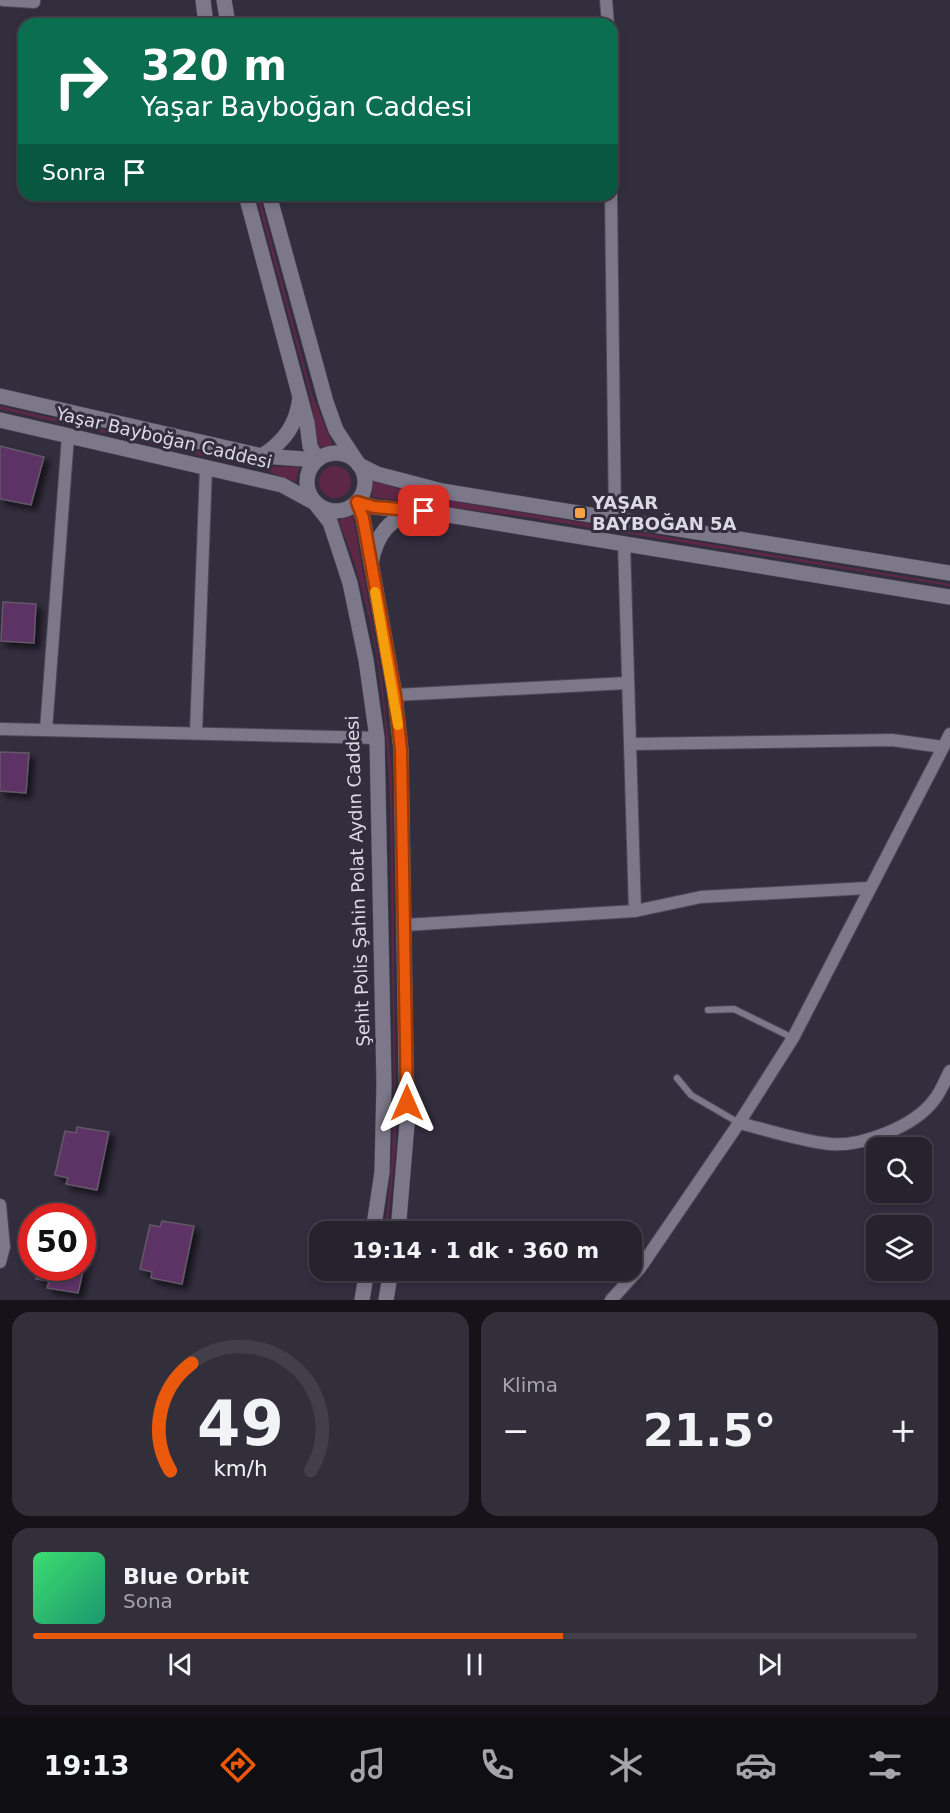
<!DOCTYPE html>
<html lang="tr">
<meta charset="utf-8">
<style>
:root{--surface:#26222e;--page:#322f3a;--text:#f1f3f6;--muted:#a4a4aa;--line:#423f4a;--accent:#ea580c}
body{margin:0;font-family:"DejaVu Sans",sans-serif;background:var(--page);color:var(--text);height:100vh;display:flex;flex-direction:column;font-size:22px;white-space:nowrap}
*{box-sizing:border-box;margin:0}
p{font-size:20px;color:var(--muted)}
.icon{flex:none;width:33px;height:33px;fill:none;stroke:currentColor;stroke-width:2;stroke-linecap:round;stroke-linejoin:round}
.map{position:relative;height:1300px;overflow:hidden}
.drawer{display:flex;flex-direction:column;gap:12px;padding:12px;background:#151319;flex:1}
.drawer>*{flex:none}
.banner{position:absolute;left:18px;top:18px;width:600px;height:183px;border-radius:18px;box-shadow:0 3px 9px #0003,0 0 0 2px var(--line);background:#0b6e4f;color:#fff;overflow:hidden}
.buttons{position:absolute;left:866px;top:1137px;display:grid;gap:12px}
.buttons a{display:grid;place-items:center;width:66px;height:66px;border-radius:12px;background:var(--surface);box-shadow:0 3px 9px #0003,0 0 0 2px var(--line);font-size:30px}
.speed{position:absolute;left:18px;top:1203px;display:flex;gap:12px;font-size:30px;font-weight:700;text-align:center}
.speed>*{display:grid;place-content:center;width:78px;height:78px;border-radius:50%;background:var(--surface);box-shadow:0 3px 9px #0003,0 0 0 2px var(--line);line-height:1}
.speed .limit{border:9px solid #d22;background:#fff;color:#111}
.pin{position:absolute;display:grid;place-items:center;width:51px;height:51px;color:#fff;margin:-26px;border-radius:12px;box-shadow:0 3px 9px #0006}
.me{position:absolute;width:66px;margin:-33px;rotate:0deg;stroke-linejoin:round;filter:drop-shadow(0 0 4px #0008)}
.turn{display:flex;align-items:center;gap:21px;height:126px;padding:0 24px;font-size:27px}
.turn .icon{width:78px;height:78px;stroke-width:2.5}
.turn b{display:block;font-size:42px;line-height:51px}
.then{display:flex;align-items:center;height:57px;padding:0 24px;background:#0003;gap:12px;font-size:22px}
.big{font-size:45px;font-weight:700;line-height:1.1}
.drawer .widget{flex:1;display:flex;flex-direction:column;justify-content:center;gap:9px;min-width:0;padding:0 21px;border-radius:18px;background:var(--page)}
.drawer .dial{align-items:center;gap:0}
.dial svg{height:156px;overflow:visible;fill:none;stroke:var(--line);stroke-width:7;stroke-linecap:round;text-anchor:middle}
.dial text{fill:var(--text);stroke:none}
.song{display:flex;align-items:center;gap:18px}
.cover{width:72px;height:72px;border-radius:9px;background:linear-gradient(135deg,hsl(140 70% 55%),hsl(160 70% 35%))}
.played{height:6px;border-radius:3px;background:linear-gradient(90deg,var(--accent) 60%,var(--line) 60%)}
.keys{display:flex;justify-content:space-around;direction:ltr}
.heat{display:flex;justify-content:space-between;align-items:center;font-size:33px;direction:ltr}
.drawer .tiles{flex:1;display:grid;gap:12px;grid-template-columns:1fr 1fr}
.widget:last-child{grid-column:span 2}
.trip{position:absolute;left:309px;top:1221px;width:333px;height:60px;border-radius:18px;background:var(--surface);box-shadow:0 3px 9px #0003,0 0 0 2px var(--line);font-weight:700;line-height:60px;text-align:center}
.menu{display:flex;height:96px;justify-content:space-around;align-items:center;background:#0f0e12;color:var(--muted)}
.menu .icon{width:42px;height:42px}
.menu .current{color:var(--accent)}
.menu b{font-size:27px;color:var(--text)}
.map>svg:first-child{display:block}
</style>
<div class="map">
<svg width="950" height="1300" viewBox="0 0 950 1300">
<defs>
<filter id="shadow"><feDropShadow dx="5" dy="5" stdDeviation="3" flood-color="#0009"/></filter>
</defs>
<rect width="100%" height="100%" fill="#322e3e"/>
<!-- green -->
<g fill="#5d2846">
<polygon points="256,195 259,195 312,394 333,446 319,447 310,395"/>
<polygon points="0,406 265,466 299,467 296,482 264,470 0,409"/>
<circle cx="335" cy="482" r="16"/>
<polygon points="373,481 422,496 950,584 950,586 526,517 372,497"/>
<path d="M353 516 382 680 392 773 396 1146 387 1232 384 1231C398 1143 393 1053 392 964 390 817 397 658 338 520Z"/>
</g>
<!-- building -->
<g fill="#5d3265" stroke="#645867" stroke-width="1.5" filter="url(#shadow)">
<polygon points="0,446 44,457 31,505 0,499"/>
<polygon points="3,602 36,604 34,643 1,641"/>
<polygon points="0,752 29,753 26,793 0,791"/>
<polygon points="77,1127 109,1132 97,1190 66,1184 68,1178 55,1175 65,1131 76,1133"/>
<polygon points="162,1221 194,1226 182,1284 151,1278 152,1272 140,1269 150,1225 160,1227"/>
<polygon points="82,1234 91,1236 78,1293 47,1288 49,1281 36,1279 39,1268 82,1268"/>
</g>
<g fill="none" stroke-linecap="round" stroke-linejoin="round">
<!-- service casing -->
<g stroke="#4c4957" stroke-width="8">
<g id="service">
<polyline points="708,1010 734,1009 793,1038"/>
<polyline points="677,1078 691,1095 739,1123"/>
</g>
</g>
<!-- minor casing -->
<g stroke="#4c4957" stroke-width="14">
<g id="minor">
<polyline points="3,0 34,2 34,0"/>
<polyline points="606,0 608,24"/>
<polyline points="611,195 615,519"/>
<polyline points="624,543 635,911"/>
<polyline points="395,695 627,683"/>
<polyline points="0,729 377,738"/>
<polyline points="46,730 68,436"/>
<polyline points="196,732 206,468"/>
<polyline points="631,744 892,740 943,747"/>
<polyline points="405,925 635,911 701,897 868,888"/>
<path d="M739 1123C768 1130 800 1141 830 1144 862 1147 915 1126 934 1100 941 1092 945 1080 950 1071"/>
<polyline points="0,1205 4,1247 0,1262"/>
<polyline points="611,1300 640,1268 739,1123 793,1038 950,734"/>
</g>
</g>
<!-- tertiary casing -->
<g stroke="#4c4957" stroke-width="16">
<g id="tertiary">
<polyline points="0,396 262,456 317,460"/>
<polyline points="0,420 282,485 315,503"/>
<path d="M262 456C285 441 297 424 300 397"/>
<polyline points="359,465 377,474 442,491 950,573"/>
<polyline points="357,502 374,507 442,514 950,597"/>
<path d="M371 563C376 537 389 515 417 514"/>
</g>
</g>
<!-- secondary casing -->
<g stroke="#4c4957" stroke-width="16">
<g id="secondary">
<polyline points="203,0 206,24"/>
<polyline points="224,0 228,24"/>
<polyline points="246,195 307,423 310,446 317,460"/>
<polyline points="269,195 326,402 336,430 359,465"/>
<circle cx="336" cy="482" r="29"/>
<polyline points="357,502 363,518 395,695 401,750 407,1124 398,1232"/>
<polyline points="315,503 330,522 350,583 366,660 377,738 384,1084 382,1172 373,1232"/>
<polyline points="362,1300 367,1270"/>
<polyline points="386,1300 391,1270"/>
</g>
</g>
<!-- service -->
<use href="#service" stroke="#7c788a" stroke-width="6"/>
<!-- minor -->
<use href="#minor" stroke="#7c788a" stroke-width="12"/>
<!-- tertiary -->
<use href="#tertiary" stroke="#7c788a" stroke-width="15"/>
<!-- secondary -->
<use href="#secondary" stroke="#7c788a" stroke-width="15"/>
</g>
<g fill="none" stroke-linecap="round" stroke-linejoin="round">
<!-- route casing -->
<g stroke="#983908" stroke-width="15">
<polyline id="route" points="407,1103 401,750 395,695 363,518 357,502 374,507 424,511"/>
</g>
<!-- route -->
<use href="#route" stroke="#ea580c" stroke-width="10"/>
<!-- slow -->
<polyline stroke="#f59e0b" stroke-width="10" points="375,592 398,725"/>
</g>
<!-- markers -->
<rect fill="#f5a345" stroke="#322e3e" stroke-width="2" x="574" y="507" width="12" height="12" rx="3"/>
<g text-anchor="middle" stroke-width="6" stroke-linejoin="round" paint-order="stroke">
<!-- street labels -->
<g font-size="18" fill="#dbd9e4" stroke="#322e3e">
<text transform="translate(164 438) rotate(13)" y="6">Yaşar Bayboğan Caddesi</text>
<text transform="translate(358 881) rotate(-92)" y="6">Şehit Polis Şahin Polat Aydın Caddesi</text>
</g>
<!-- poi labels -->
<g font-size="18" font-weight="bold" fill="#dbd9e4" stroke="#322e3e" text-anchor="start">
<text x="592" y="509">YAŞAR<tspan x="592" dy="21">BAYBOĞAN 5A</tspan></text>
</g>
</g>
</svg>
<div class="buttons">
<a><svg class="icon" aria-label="search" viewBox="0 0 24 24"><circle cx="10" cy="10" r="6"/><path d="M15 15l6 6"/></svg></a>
<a><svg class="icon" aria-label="layers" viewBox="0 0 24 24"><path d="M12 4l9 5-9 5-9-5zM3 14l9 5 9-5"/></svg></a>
</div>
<div class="speed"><div class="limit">50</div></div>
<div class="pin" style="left:424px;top:511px;background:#d93025"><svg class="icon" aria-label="arrive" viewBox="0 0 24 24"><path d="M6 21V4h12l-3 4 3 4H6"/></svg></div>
<svg class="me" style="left:407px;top:1103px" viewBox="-20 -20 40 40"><path d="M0-17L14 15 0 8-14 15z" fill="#ea580c" stroke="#fff" stroke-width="4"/></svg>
<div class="trip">19:14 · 1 dk · 360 m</div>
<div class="banner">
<div class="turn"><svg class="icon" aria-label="right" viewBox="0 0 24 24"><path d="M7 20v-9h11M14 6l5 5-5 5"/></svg><div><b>320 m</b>Yaşar Bayboğan Caddesi</div></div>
<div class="then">Sonra<svg class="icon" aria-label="arrive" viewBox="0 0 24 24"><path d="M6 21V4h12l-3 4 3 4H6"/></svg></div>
</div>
</div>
<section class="drawer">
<div class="tiles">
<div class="widget dial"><svg viewBox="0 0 100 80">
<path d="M14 69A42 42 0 1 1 86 69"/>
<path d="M14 69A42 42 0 0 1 25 14" stroke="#ea580c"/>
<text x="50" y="56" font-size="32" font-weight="700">49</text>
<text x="50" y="72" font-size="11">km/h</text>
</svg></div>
<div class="widget"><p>Klima</p>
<div class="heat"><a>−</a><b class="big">21.5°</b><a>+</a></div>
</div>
<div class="widget">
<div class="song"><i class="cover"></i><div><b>Blue Orbit</b><p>Sona</p></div></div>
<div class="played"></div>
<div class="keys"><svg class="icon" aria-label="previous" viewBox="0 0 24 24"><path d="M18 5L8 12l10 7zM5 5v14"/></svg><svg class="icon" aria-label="pause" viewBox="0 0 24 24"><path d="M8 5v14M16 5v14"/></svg><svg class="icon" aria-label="next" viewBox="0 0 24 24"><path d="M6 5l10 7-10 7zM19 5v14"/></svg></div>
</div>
</div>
</section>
<nav class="menu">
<b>19:13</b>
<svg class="icon current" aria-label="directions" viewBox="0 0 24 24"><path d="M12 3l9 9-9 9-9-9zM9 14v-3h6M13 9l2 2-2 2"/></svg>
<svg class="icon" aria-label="music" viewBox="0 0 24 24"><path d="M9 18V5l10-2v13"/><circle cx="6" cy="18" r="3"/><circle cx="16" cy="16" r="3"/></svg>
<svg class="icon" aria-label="phone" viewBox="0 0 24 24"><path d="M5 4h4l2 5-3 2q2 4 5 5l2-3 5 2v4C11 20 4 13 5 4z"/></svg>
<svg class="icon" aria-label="climate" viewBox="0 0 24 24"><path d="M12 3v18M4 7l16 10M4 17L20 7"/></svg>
<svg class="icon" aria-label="car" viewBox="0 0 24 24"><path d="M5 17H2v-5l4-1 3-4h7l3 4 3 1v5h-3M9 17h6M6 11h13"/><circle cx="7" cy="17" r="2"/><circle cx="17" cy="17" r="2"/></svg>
<svg class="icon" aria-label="filters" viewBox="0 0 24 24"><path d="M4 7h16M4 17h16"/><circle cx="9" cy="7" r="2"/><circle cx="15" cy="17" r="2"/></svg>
</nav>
